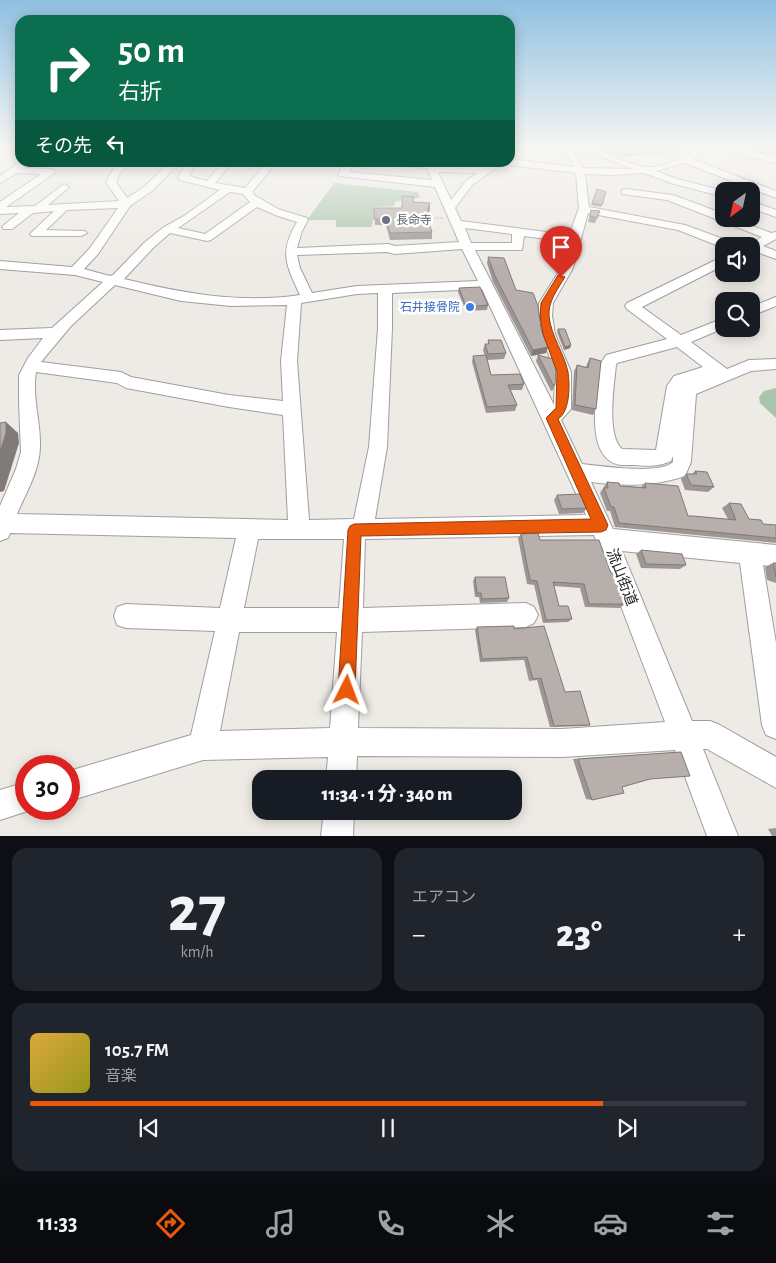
<!DOCTYPE html>
<html lang="ja">
<meta charset="utf-8">
<style>
:root{--surface:#171b24;--page:#20242c;--text:#f1f3f6;--muted:#9ea1a6;--line:#363941;--accent:#ea580c}
body{margin:0;font-family:"Alegreya Sans","Noto Sans JP",sans-serif;background:var(--page);color:var(--text);height:100vh;display:flex;flex-direction:column;font-size:19px;white-space:nowrap}
*{box-sizing:border-box;margin:0}
p{font-size:16px;color:var(--muted)}
.icon{flex:none;width:28px;height:28px;fill:none;stroke:currentColor;stroke-width:2;stroke-linecap:round;stroke-linejoin:round}
.map{position:relative;height:836px;overflow:hidden}
.drawer{display:flex;flex-direction:column;gap:12px;padding:12px;background:#0d0f14;flex:1}
.drawer>*{flex:none}
.top-card{position:absolute;left:15px;top:15px;width:500px;height:152px;border-radius:15px;box-shadow:0 2px 12px #0003;background:#0b6e4f;color:#fff;overflow:hidden}
.needle{width:32px;rotate:213deg}
.fabs{position:absolute;left:715px;top:182px;display:grid;gap:10px}
.fabs a{display:grid;place-items:center;width:45px;height:45px;border-radius:10px;background:var(--surface);box-shadow:0 2px 12px #0003;font-size:25px}
.speed{position:absolute;left:15px;top:755px;display:flex;gap:10px;font-size:25px;font-weight:700;text-align:center}
.speed>*{display:grid;place-content:center;width:65px;height:65px;border-radius:50%;background:var(--surface);box-shadow:0 2px 12px #0003;line-height:1}
.speed .limit{border:8px solid #d22;background:#fff;color:#111}
.pin{position:absolute;display:grid;place-items:center;width:42px;height:42px;color:#fff;margin:-51px -21px;border-radius:50% 50% 50% 0;rotate:-45deg;box-shadow:0 0 5px #0007}
.pin .icon{rotate:45deg}
.me{position:absolute;width:55px;margin:-28px;rotate:3deg;stroke-linejoin:round;filter:drop-shadow(0 0 4px #0008)}
.turn{display:flex;align-items:center;gap:18px;height:105px;padding:0 20px;font-size:22px}
.turn .icon{width:65px;height:65px;stroke-width:2.5}
.turn b{display:block;font-size:35px;line-height:42px}
.then{display:flex;align-items:center;height:48px;padding:0 20px;background:#0003;gap:10px;font-size:19px}
.big{font-size:38px;font-weight:800;line-height:1.1}
.drawer .card{flex:1;display:flex;flex-direction:column;justify-content:center;gap:8px;min-width:0;padding:0 18px;border-radius:15px;background:var(--page)}
.drawer .dial{align-items:center;gap:0}
.dial b{font-size:65px;line-height:1}
.song{display:flex;align-items:center;gap:15px}
.cover{width:60px;height:60px;border-radius:8px;background:linear-gradient(135deg,hsl(40 70% 55%),hsl(60 70% 35%))}
.played{height:5px;border-radius:2px;background:linear-gradient(90deg,var(--accent) 80%,var(--line) 80%)}
.keys{display:flex;justify-content:space-around;direction:ltr}
.heat{display:flex;justify-content:space-between;align-items:center;font-size:28px;direction:ltr}
.drawer .tiles{flex:1;display:grid;gap:12px;grid-template-columns:1fr 1fr}
.card:last-child{grid-column:span 2}
.trip{position:absolute;left:252px;top:770px;width:270px;height:50px;border-radius:15px;background:var(--surface);box-shadow:0 2px 12px #0003;font-weight:800;line-height:50px;text-align:center}
.tabs{display:flex;height:80px;justify-content:space-around;align-items:center;background:#090b0e;color:var(--muted)}
.tabs .icon{width:35px;height:35px}
.tabs .current{color:var(--accent)}
.tabs b{font-size:22px;color:var(--text)}
.map>svg:first-child{display:block}
</style>
<div class="map">
<svg width="776" height="836" viewBox="0 0 776 836">
<rect width="100%" height="100%" fill="#eeeae5"/>
<!-- cemetery -->
<g fill="#a9c5ab">
<polygon points="334,183 418,192 420,198 401,199 400,201 395,202 394,206 375,207 372,227 336,227 336,220 307,220"/>
<polygon points="776,388 776,418 760,403 759,397 764,391"/>
</g>
<g fill="none" stroke-linecap="round" stroke-linejoin="round">
<!-- minor casing -->
<g stroke="#9f9f9f" stroke-width="2">
<g id="minor">
<path d="M565 149H573L583 168 633 169 586 151 585 149C607 149 624 164 645 167 668 170 686 149 708 149L692 159 776 191V198L685 163 656 171 677 179 725 191 724 197 671 183 644 173 610 175 585 174 589 207 685 225 734 243 736 246 724 248 678 230 588 213 573 268 553 303 552 316 555 334 571 372V409L561 420 582 464C600 466 661 475 673 462V456L671 461C658 467 647 466 633 465 625 465 617 466 610 461 586 445 597 389 600 365L606 355 667 339 627 309 625 306 627 303 724 256V265L642 307 681 335 724 318V328L691 342 727 369 749 360 776 359V369L751 371 696 394 691 462 685 476C653 487 624 486 591 482L613 529 776 545V567L763 565 776 643V739L766 735 762 725 740 563 622 551 692 721H710L720 725 776 757V788L707 749H703L738 836H707L675 750 562 757 357 756 356 779H326L328 757 203 760 69 801V771L191 735 215 631 126 628 117 625 114 616 117 607 126 604 220 608 236 538 10 533 8 538 0 541V506L16 469 21 452 19 403V375L28 358 43 338 0 340V330L52 328 103 282 75 275 0 269V261L72 267 90 248 118 208 67 210 46 230 85 231 87 233 81 236H32L30 234 32 232 54 211 33 213 12 229H4L2 227 4 225 19 213 0 214V202L41 174 17 173 0 183V176L20 162H29L24 168 51 169 56 172 6 207 35 206 64 184 69 187 67 189 48 205 119 201 106 182 112 171 120 162H130L119 174 116 182 127 198 144 187 170 162H180L152 191 130 206 98 254 84 269 110 276 113 275 145 242 164 227 184 216 220 190 180 180 178 178 187 162H196L189 176 207 181 223 162H232L215 183 245 188 265 165H271V169L253 191 254 195 278 209 307 218 308 220 302 231 297 248 388 244 395 246 459 242 435 187 340 176 338 174 345 162H354L349 172 432 180 427 168 393 165 389 162H434L436 166 487 167 494 162H505L472 185 455 208 461 221 569 235 579 208 576 173 510 165 506 162H510V159L574 167ZM438 172 478 173 466 181 451 200ZM230 192 243 194 250 202 205 234 178 228ZM257 207 278 216 297 222C279 252 286 265 300 295 240 304 182 293 124 279L153 248 170 233 207 241 211 240ZM465 228 512 234V243H471ZM524 236 567 242 561 268 539 303 538 316 541 334 555 372 554 405 475 250H522ZM462 249 478 281 357 286 312 293 300 268 297 255 387 252 395 254ZM115 285 181 301 231 306 287 305 281 361 283 401 229 395 131 377 121 372 41 362 71 326ZM482 289 586 515 375 519 387 447 392 328V293ZM378 293V328L369 447 354 519 309 520 297 361 301 303 357 294ZM677 347 703 367 674 376 667 386 656 450 622 449C606 435 614 385 616 365L617 363ZM36 372 117 383 126 388 229 407 283 415 288 520 17 514C27 491 41 468 40 443 40 419 32 396 36 372ZM594 535 665 722 562 729 358 728 362 632 526 627 534 623 538 615 534 607 526 603 363 608 365 539ZM258 539H344L339 608H244ZM239 632H337L330 728 220 731Z"/>
<polygon points="726,149 740,149 776,157 776,163 727,151"/>
<polygon points="626,189 673,195 724,214 724,219 734,219 771,233 776,232 776,239 763,246 776,251 776,259 751,250 751,246 746,246 762,237 667,200 622,194 622,190"/>
<polygon points="751,201 776,210 776,217 751,208"/>
<polygon points="776,297 776,306 751,316 751,307"/>
<polygon points="26,782 26,809 34,809 0,820 0,790"/>
<polygon points="324,811 354,811 353,836 321,836"/>
</g>
</g>
<!-- major casing -->
<g stroke="#89560f" stroke-width="3">
<polygon id="major" points="757,149 770,149 776,151 776,158"/>
</g>
<!-- path -->
<polyline stroke="#ec7b79" stroke-width="1" stroke-dasharray="1 1" stroke-linecap="butt" points="426,218 443,218"/>
<!-- minor -->
<use href="#minor" fill="#fff" fill-rule="evenodd"/>
<!-- major -->
<use href="#major" fill="#f2cba6" fill-rule="evenodd"/>
</g>
<!-- wall -->
<g fill="#9d9693">
<polygon points="598,149 685,149 684,150 666,154 622,157"/>
<polygon points="597,189 606,192 601,207 591,205"/>
<polygon points="413,202 430,203 430,210 427,217 432,232 432,239 390,240 386,225 375,225 374,208 402,208"/>
<polygon points="591,210 600,211 595,223 588,222"/>
<polygon points="488,257 516,290 541,329 548,347 546,353 531,356 493,282 487,263"/>
<polygon points="459,288 488,305 487,310 466,311 458,292"/>
<polygon points="558,329 571,345 570,348 564,350 557,332"/>
<polygon points="488,340 506,353 504,359 487,360 491,375 524,384 522,390 511,390 517,405 515,411 486,413 472,362 473,356 485,356 483,350 485,344 488,344"/>
<polygon points="538,355 555,385 553,390 551,391 536,361"/>
<polygon points="590,358 596,409 593,415 572,410 574,371 577,365 586,367 587,364"/>
<polygon points="695,471 714,487 708,492 685,490 681,479 686,474 692,474"/>
<polygon points="607,482 620,486 641,487 645,483 688,516 728,519 722,508 729,503 749,519 763,524 776,525 776,543 615,527 610,511 607,511 600,493"/>
<polygon points="557,495 587,508 583,513 559,514 554,500"/>
<polygon points="521,534 540,540 611,573 625,604 620,608 585,607 580,588 554,586 559,606 572,619 568,622 543,623 534,585 527,584 518,538"/>
<polygon points="641,550 686,565 680,569 641,568 636,554"/>
<polygon points="773,563 776,563 776,583 767,580 765,567"/>
<polygon points="475,577 509,598 507,602 480,603 479,597 475,597 473,581"/>
<polygon points="477,627 514,629 565,692 590,725 585,726 550,727 537,680 529,681 524,660 480,662 475,630"/>
<polygon points="681,752 650,779 622,787 592,800 586,799 573,759"/>
<polygon points="776,828 776,836 772,836 768,829"/>
</g>
<!-- shaded-wall -->
<g fill="#807a78">
<polygon points="680,149 685,149 684,150 666,154 667,152"/>
<polygon points="430,203 430,210 425,221 426,214"/>
<polygon points="571,345 570,348 564,350 565,347"/>
<polygon points="548,347 546,353 531,356 533,350"/>
<polygon points="6,422 18,433 19,443 4,491 0,492 0,452"/>
</g>
<!-- building -->
<g fill="#b7afab" stroke="#807a78">
<polygon points="605,149 680,149 667,152 622,155"/>
<polygon points="597,189 606,192 602,205 592,203"/>
<polygon points="402,196 414,197 413,202 430,203 426,214 432,232 390,233 386,219 374,219 374,208 402,208"/>
<polygon points="591,210 600,211 597,218 590,216"/>
<polygon points="488,257 504,258 516,290 533,293 538,306 541,329 548,347 533,350 495,276"/>
<polygon points="480,287 488,305 466,307 459,288"/>
<polygon points="558,329 565,329 571,345 565,347"/>
<polygon points="488,340 501,340 506,353 488,354 485,344 489,344"/>
<polygon points="486,355 491,375 520,374 524,384 508,385 517,405 487,407 473,356"/>
<polygon points="538,355 553,359 556,367 555,385 553,385"/>
<polygon points="590,358 601,361 596,409 575,405 577,365 588,368"/>
<polygon points="6,422 6,433 0,452 0,423"/>
<polygon points="695,471 707,472 714,487 691,485 686,474 697,474"/>
<polygon points="607,482 619,483 620,486 646,488 645,483 678,486 688,516 693,516 736,520 729,503 741,504 749,519 761,520 763,524 776,525 776,538 619,523 614,507 611,507 604,488 608,488"/>
<polygon points="580,494 587,508 562,509 557,495"/>
<polygon points="538,533 540,540 599,540 611,573 613,573 625,604 589,604 584,584 553,582 559,606 568,606 572,619 546,620 537,581 530,580 521,534"/>
<polygon points="641,550 682,554 686,565 646,564"/>
<polygon points="773,563 776,563 776,577 776,576"/>
<polygon points="475,577 505,577 509,598 482,599 481,593 477,593"/>
<polygon points="514,626 514,629 544,626 565,692 580,691 590,725 554,726 541,678 533,679 527,657 482,659 477,627"/>
<polygon points="681,752 690,776 650,779 622,787 624,793 592,800 578,759"/>
</g>
<!-- sky -->
<linearGradient id="sky" x2="0" y2="1"><stop stop-color="#8fc0e1"/><stop offset="0.56" stop-color="#f7f6f3"/><stop offset="1" stop-color="#f7f6f3" stop-opacity="0"/></linearGradient>
<rect width="776" height="266" fill="url(#sky)"/>
<!-- route -->
<path fill="#ea580c" stroke="#983908" d="M558 275 565 277C558 289 548 301 549 316 551 336 564 353 568 372 570 385 570 412 558 419L608 525 606 530 601 532 361 536 355 690 353 696 347 699 341 696 338 690 348 530 350 526 354 524 591 519 546 418 556 408 557 372 543 334 540 316 541 303Z"/>
<!-- markers -->
<circle fill="#6b7280" stroke="#fff" stroke-width="2" cx="386" cy="220" r="5"/>
<circle fill="#3f7fe0" stroke="#fff" stroke-width="2" cx="470" cy="307" r="5"/>
<g text-anchor="middle" stroke-width="5" stroke-linejoin="round" paint-order="stroke">
<!-- far-worship labels -->
<g font-size="12" fill="#5b616d" stroke="#fff" text-anchor="start">
<text x="396" y="224">長命寺</text>
</g>
<!-- far-shop labels -->
<g font-size="12" fill="#366cbe" stroke="#fff" text-anchor="end">
<text x="460" y="311">石井接骨院</text>
</g>
<!-- street labels -->
<g font-size="15" fill="#1e1e1e" stroke="#fff">
<text transform="translate(622 577) rotate(69)" y="5">流山街道</text>
</g>
</g>
</svg>
<div class="fabs">
<a><svg class="needle" viewBox="-14 -14 28 28"><path d="M0-13l5 13h-10z" fill="#e53935"/><path d="M0 13l5-13h-10z" fill="#9ea1a6"/></svg></a>
<a><svg class="icon" aria-label="sound" viewBox="0 0 24 24"><path d="M4 9h4l5-4v14l-5-4H4zM17 9q2 3 0 6"/></svg></a>
<a><svg class="icon" aria-label="search" viewBox="0 0 24 24"><circle cx="10" cy="10" r="6"/><path d="M15 15l6 6"/></svg></a>
</div>
<div class="speed"><div class="limit">30</div></div>
<div class="pin" style="left:561px;top:277px;background:#d93025"><svg class="icon" aria-label="arrive" viewBox="0 0 24 24"><path d="M6 21V4h12l-3 4 3 4H6"/></svg></div>
<svg class="me" style="left:347px;top:690px" viewBox="-20 -20 40 40"><path d="M0-17L14 15 0 8-14 15z" fill="#ea580c" stroke="#fff" stroke-width="4"/></svg>
<div class="trip">11:34 · 1 分 · 340 m</div>
<div class="top-card">
<div class="turn"><svg class="icon" aria-label="right" viewBox="0 0 24 24"><path d="M7 20v-9h11M14 6l5 5-5 5"/></svg><div><b>50 m</b>右折</div></div>
<div class="then">その先<svg class="icon" aria-label="left" viewBox="0 0 24 24"><path d="M17 20v-9H6M10 6l-5 5 5 5"/></svg></div>
</div>
</div>
<section class="drawer">
<div class="tiles">
<div class="card dial"><b>27</b><p>km/h</p></div>
<div class="card"><p>エアコン</p>
<div class="heat"><a>−</a><b class="big">23°</b><a>+</a></div>
</div>
<div class="card">
<div class="song"><i class="cover"></i><div><b>105.7 FM</b><p>音楽</p></div></div>
<div class="played"></div>
<div class="keys"><svg class="icon" aria-label="previous" viewBox="0 0 24 24"><path d="M18 5L8 12l10 7zM5 5v14"/></svg><svg class="icon" aria-label="pause" viewBox="0 0 24 24"><path d="M8 5v14M16 5v14"/></svg><svg class="icon" aria-label="next" viewBox="0 0 24 24"><path d="M6 5l10 7-10 7zM19 5v14"/></svg></div>
</div>
</div>
</section>
<nav class="tabs">
<b>11:33</b>
<svg class="icon current" aria-label="directions" viewBox="0 0 24 24"><path d="M12 3l9 9-9 9-9-9zM9 14v-3h6M13 9l2 2-2 2"/></svg>
<svg class="icon" aria-label="music" viewBox="0 0 24 24"><path d="M9 18V5l10-2v13"/><circle cx="6" cy="18" r="3"/><circle cx="16" cy="16" r="3"/></svg>
<svg class="icon" aria-label="phone" viewBox="0 0 24 24"><path d="M5 4h4l2 5-3 2q2 4 5 5l2-3 5 2v4C11 20 4 13 5 4z"/></svg>
<svg class="icon" aria-label="climate" viewBox="0 0 24 24"><path d="M12 3v18M4 7l16 10M4 17L20 7"/></svg>
<svg class="icon" aria-label="car" viewBox="0 0 24 24"><path d="M5 17H2v-5l4-1 3-4h7l3 4 3 1v5h-3M9 17h6M6 11h13"/><circle cx="7" cy="17" r="2"/><circle cx="17" cy="17" r="2"/></svg>
<svg class="icon" aria-label="filters" viewBox="0 0 24 24"><path d="M4 7h16M4 17h16"/><circle cx="9" cy="7" r="2"/><circle cx="15" cy="17" r="2"/></svg>
</nav>
